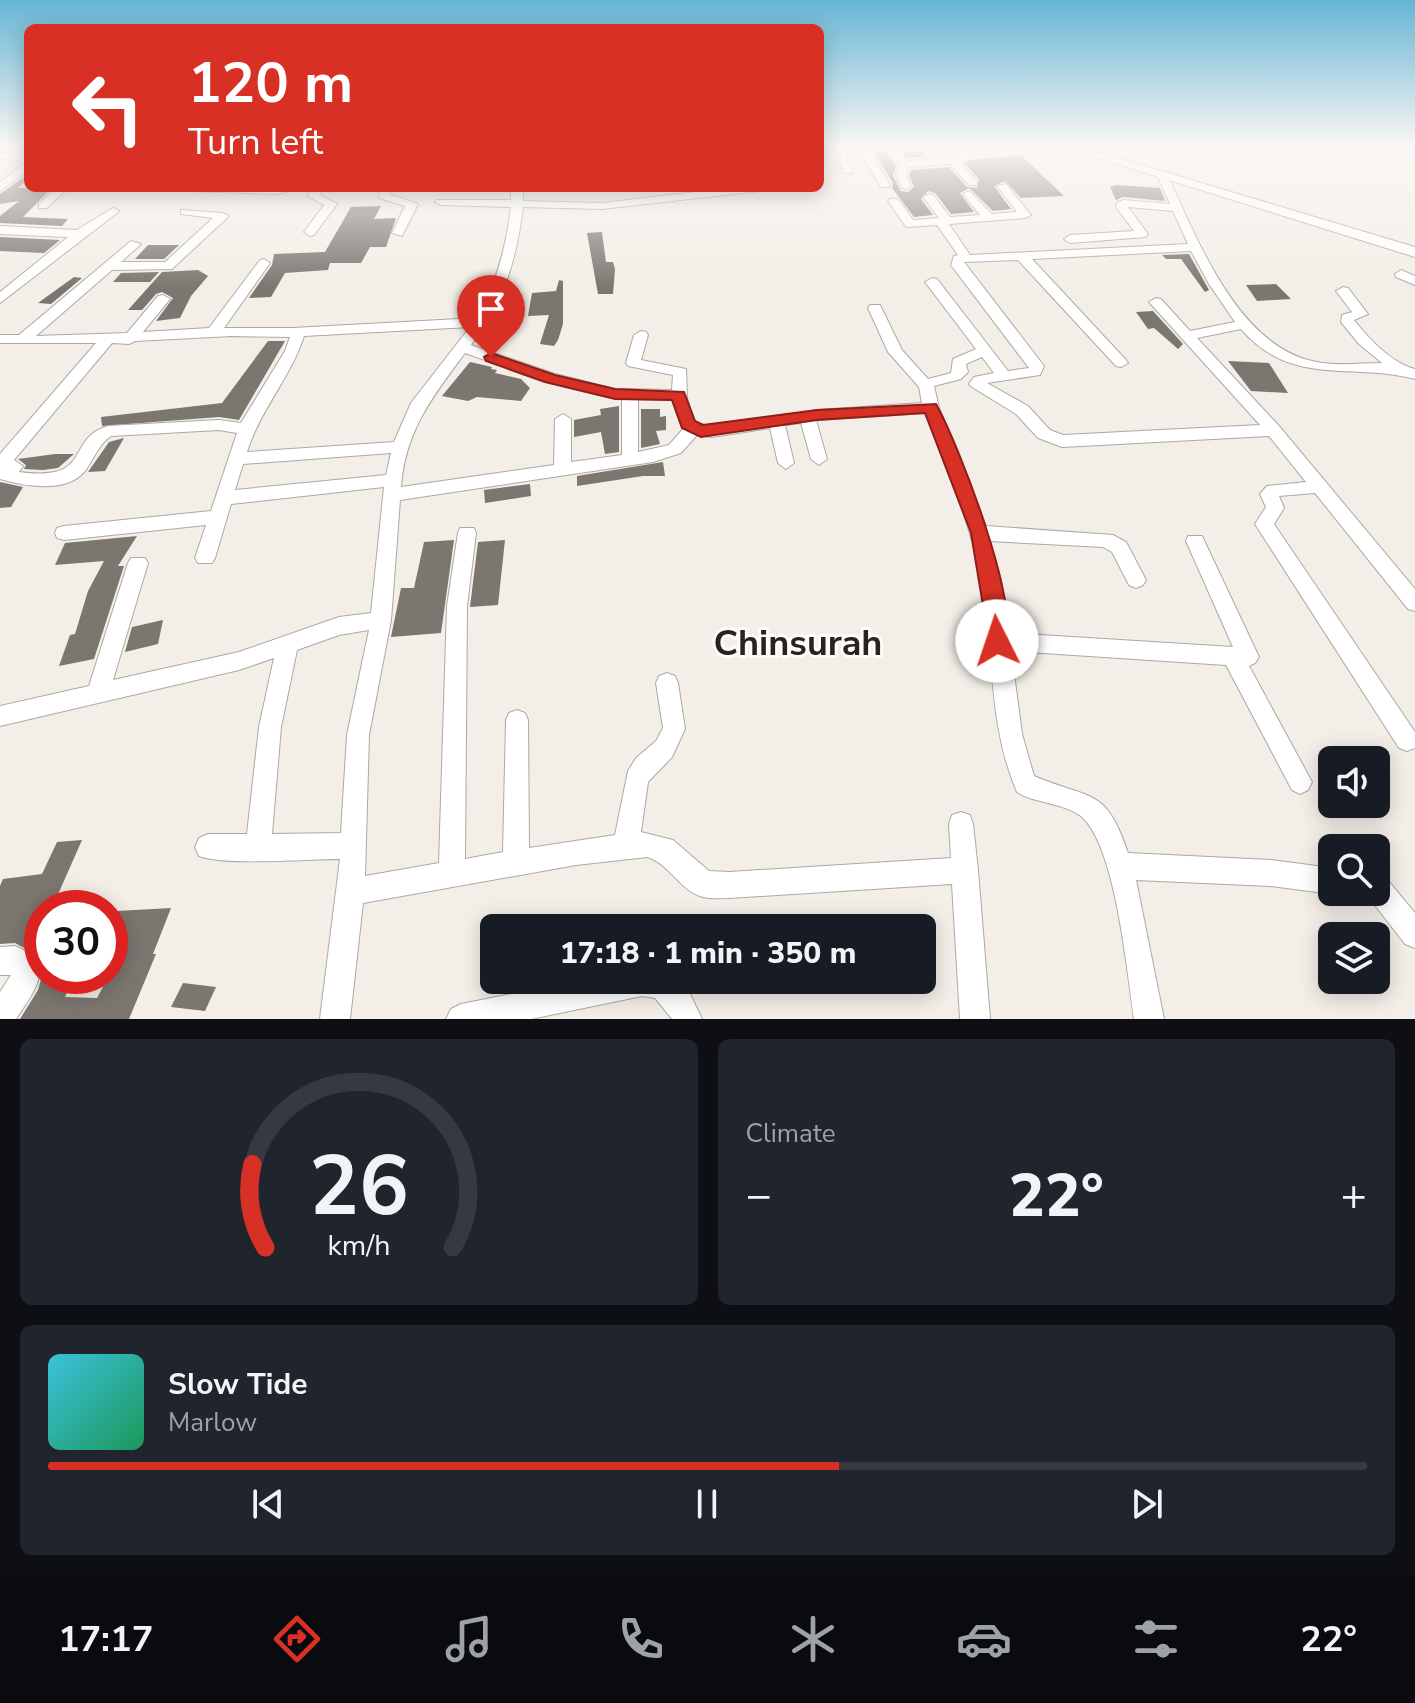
<!DOCTYPE html>
<meta charset="utf-8">
<style>
:root{--surface:#171b24;--page:#20242c;--text:#f1f3f6;--muted:#9ea1a6;--line:#363941;--accent:#d93025}
body{margin:0;font-family:"Nunito Sans",sans-serif;background:var(--page);color:var(--text);height:100vh;display:flex;flex-direction:column;font-size:30px;white-space:nowrap}
*{box-sizing:border-box;margin:0}
p{font-size:26px;color:var(--muted)}
.icon{flex:none;width:44px;height:44px;fill:none;stroke:currentColor;stroke-width:2;stroke-linecap:round;stroke-linejoin:round}
.map{position:relative;height:1019px;overflow:hidden}
.side{display:flex;flex-direction:column;gap:20px;padding:20px;background:#0d0f14;flex:1}
.side>*{flex:none}
.top-card{position:absolute;left:24px;top:24px;width:800px;height:168px;border-radius:12px;box-shadow:0 4px 20px #0003;background:#d93025;color:#fff;overflow:hidden}
.buttons{position:absolute;left:1318px;top:746px;display:grid;gap:16px}
.buttons a{display:grid;place-items:center;width:72px;height:72px;border-radius:12px;background:var(--surface);box-shadow:0 4px 20px #0003;font-size:40px}
.speed{position:absolute;left:24px;top:890px;display:flex;gap:16px;font-size:40px;font-weight:700;text-align:center}
.speed>*{display:grid;place-content:center;width:104px;height:104px;border-radius:50%;background:var(--surface);box-shadow:0 4px 20px #0003;line-height:1}
.speed .limit{border:12px solid #d22;background:#fff;color:#111}
.pin{position:absolute;display:grid;place-items:center;width:68px;height:68px;color:#fff;margin:-82px -34px;border-radius:50% 50% 50% 0;rotate:-45deg;box-shadow:0 0 8px #0007}
.pin .icon{rotate:45deg}
.me{position:absolute;width:88px;margin:-44px;rotate:356deg;stroke-linejoin:round;filter:drop-shadow(0 0 6px #0008)}
.turn{display:flex;align-items:center;gap:28px;height:168px;padding:0 32px;font-size:36px}
.turn .icon{width:104px;height:104px;stroke-width:2.5}
.turn b{display:block;font-size:56px;line-height:68px}
.big{font-size:60px;font-weight:800;line-height:1.1}
.side .widget{flex:1;display:flex;flex-direction:column;justify-content:center;gap:12px;min-width:0;padding:0 28px;border-radius:12px;background:var(--page)}
.side .dial{align-items:center;gap:0}
.dial svg{height:208px;overflow:visible;fill:none;stroke:var(--line);stroke-width:7;stroke-linecap:round;text-anchor:middle}
.dial text{fill:var(--text);stroke:none}
.song{display:flex;align-items:center;gap:24px}
.cover{width:96px;height:96px;border-radius:12px;background:linear-gradient(135deg,hsl(190 70% 55%),hsl(150 70% 35%))}
.played{height:8px;border-radius:4px;background:linear-gradient(90deg,var(--accent) 60%,var(--line) 60%)}
.keys{display:flex;justify-content:space-around;direction:ltr}
.heat{display:flex;justify-content:space-between;align-items:center;font-size:44px;direction:ltr}
.side .tiles{flex:1;display:grid;gap:20px;grid-template-columns:1fr 1fr}
.widget:last-child{grid-column:span 2}
.trip{position:absolute;left:480px;top:914px;width:456px;height:80px;border-radius:12px;background:var(--surface);box-shadow:0 4px 20px #0003;font-weight:800;line-height:80px;text-align:center}
.tabs{display:flex;height:128px;justify-content:space-around;align-items:center;background:#090b0e;color:var(--muted)}
.tabs .icon{width:56px;height:56px}
.tabs .selected{color:var(--accent)}
.tabs b{font-size:36px;color:var(--text)}
.map>svg:first-child{display:block}
</style>
<div class="map">
<svg width="1415" height="1019" viewBox="0 0 1415 1019">
<rect width="100%" height="100%" fill="#f3eee7"/>
<!-- building -->
<g fill="#7b7670">
<polygon points="870,146 882,146 896,166 893,176 901,191 908,192 914,187 909,175 911,170 949,167 967,187 977,188 979,179 965,164 970,160 1021,155 1064,196 1021,198 1005,181 994,186 1011,209 993,211 969,188 960,193 974,212 951,214 935,193 928,191 921,199 933,215 914,217 892,188 893,183"/>
<polygon points="899,146 924,146 924,156 955,154 907,158"/>
<polygon points="28,174 28,179 18,188 52,188 23,217 68,219 62,226 0,223 0,216 19,201 0,204 0,194"/>
<polygon points="1116,185 1160,188 1165,201 1123,197 1116,200 1110,187"/>
<polygon points="381,206 374,219 396,218 386,247 370,247 361,263 330,263 328,270 285,273 271,297 249,298 272,265 274,254 325,252 351,207"/>
<polygon points="602,232 606,262 613,262 615,269 613,294 598,294 587,233"/>
<polygon points="0,237 60,240 44,253 0,251"/>
<polygon points="148,245 179,245 164,259 135,259"/>
<polygon points="1189,254 1209,290 1205,292 1181,259 1166,259 1162,255"/>
<polygon points="198,270 208,276 191,296 180,318 156,321 173,298 162,292 156,294 142,310 128,310 162,272"/>
<polygon points="159,272 150,282 113,282 121,273"/>
<polygon points="74,277 82,278 51,304 38,303"/>
<polygon points="559,280 563,281 563,324 558,340 554,346 540,344 549,315 528,316 532,293 556,291"/>
<polygon points="1276,284 1291,299 1257,301 1246,285"/>
<polygon points="1153,311 1183,344 1178,349 1154,328 1148,329 1136,312"/>
<polygon points="268,341 285,341 239,420 219,417 102,426 101,417 222,403"/>
<polygon points="1228,361 1269,363 1288,393 1251,391"/>
<polygon points="470,362 492,367 491,369 497,370 495,373 521,379 530,388 521,401 477,397 468,401 442,396"/>
<polygon points="619,406 619,452 605,454 601,432 574,437 574,420 601,415 600,409"/>
<polygon points="641,409 660,409 660,417 666,416 666,430 656,431 660,444 641,448"/>
<polygon points="124,438 105,471 88,472 109,442"/>
<polygon points="55,454 74,454 58,468 43,470 24,469 26,465 18,459"/>
<polygon points="663,462 665,476 643,476 577,486 577,476"/>
<polygon points="0,482 23,487 11,507 0,508"/>
<polygon points="530,484 531,496 485,503 484,490"/>
<polygon points="137,536 118,566 124,566 94,659 59,666 70,635 75,634 88,591 104,561 55,565 65,543"/>
<polygon points="454,540 441,633 391,637 401,588 414,588 424,542"/>
<polygon points="505,540 498,605 470,607 478,542"/>
<polygon points="163,620 158,644 125,652 132,627"/>
<polygon points="82,840 52,908 42,908 42,949 28,950 15,943 0,944 0,886 3,879 42,874 57,842"/>
<polygon points="171,908 153,954 156,954 129,1019 20,1019 38,990 42,976 75,976 65,997 97,998 128,940 110,941 110,928 117,911"/>
<polygon points="183,983 216,987 205,1011 171,1007"/>
</g>
<g fill="none" stroke-linecap="round" stroke-linejoin="round">
<!-- minor casing -->
<g stroke="#ada9a2" stroke-width="2">
<g id="minor">
<polygon points="833,146 843,146 853,173 845,173"/>
<polygon points="857,146 867,146 890,185 889,187 881,187"/>
<polygon points="885,146 895,146 906,161 958,157 959,149 986,146 969,153 970,157 961,164 977,181 977,185 969,185 950,164 909,167 906,175 911,186 906,189 902,188 896,175 899,165"/>
<polygon points="0,153 28,156 28,170 0,191 0,182 27,162 0,159"/>
<polygon points="820,157 825,160 824,163 820,164"/>
<path d="M1162 172 1167 175C1197 237 1234 339 1308 360 1332 367 1358 363 1382 363L1359 344 1341 322 1342 315 1352 312 1336 291 1343 287 1348 288 1368 314 1354 320C1369 339 1392 363 1415 369V379C1350 362 1292 388 1241 329L1197 338 1279 426 1415 589V611L1408 609 1315 493 1279 496 1284 508 1274 524 1415 732V748L1407 751 1399 748 1255 524 1266 507 1260 494 1267 486 1306 482 1269 436 1062 447 1038 438 1016 414 972 387 969 384 974 377 994 373 982 357 966 364 968 372 961 379 934 386 939 408 986 526 1113 535 1126 542 1146 580 1143 585 1136 588 1129 585 1112 552 1103 547 990 541 1001 580 1009 633 1233 647 1186 541 1188 536H1202L1259 657 1255 663 1249 666 1312 782 1308 790 1300 794 1292 790 1226 665 1011 651 1022 734 1034 776C1090 800 1106 786 1128 853L1271 860 1332 868V892H1337L1332 894 1271 886 1136 880 1164 1019H1134C1127 972 1116 848 1082 817 1068 805 1041 803 1024 796L1017 792C988 725 994 652 982 582 971 524 947 468 925 413L816 420 827 459 819 465 811 459 801 423 785 425 794 463 786 469 778 463 770 428 712 437 697 435 681 453 653 462 400 500 391 620 369 735 365 876 439 863 447 606 458 533 460 528H474L476 533 467 606 465 859 503 852 506 720 509 713 517 710 525 713 528 720 529 848 615 835 628 771 636 758 656 741 663 728 656 683 659 676 667 673 675 676 678 683 685 729 672 757 648 782 641 832 673 840 709 871 729 872 951 858 949 824 952 815 961 812 970 815 973 824 978 870 990 1019H960L952 884 729 898C721 898 711 899 703 897 681 892 669 863 647 857L576 865 363 903 350 1019H320L340 859C308 859 224 866 199 856L195 847 199 838 208 834H247L259 727 274 658 239 670 0 726V706L89 686 128 563 131 558H145L148 563 113 680 239 652 339 617 371 613 384 487 231 504 215 558 212 563H198L195 558 206 525 64 540 57 538 55 533 57 528 64 526 211 511 237 433 219 430 111 436C98 445 94 459 85 471 66 494 24 486 0 479V454L96 343H0V335H19L131 241 141 244 121 262H165L213 218 181 214V210L223 213 229 216 172 269 112 270 36 336 127 333 158 296 163 295 170 299 143 332 209 328 260 260 264 259 270 263 224 328H293L477 318C497 283 506 247 511 207L441 205 435 202 437 200H511V188H523V201L602 203 731 188H766L760 191 602 209 523 207C516 263 504 300 471 345L555 374 615 389 672 390 673 375 628 366 626 363 634 335 641 331 646 332 648 335 641 360 686 369 687 398 694 422 712 427 817 410 922 403 919 387 888 352 868 308 870 305H880L902 350 928 379 951 373 953 359 976 349 925 282 932 278 937 279 1008 371 1029 368 951 265 954 256 958 255 937 225 906 227 888 201 890 199H898L913 220 939 218 923 197 929 194 933 195 950 217 980 215 963 194 969 191 992 214 1017 212 997 186 1006 184 1031 215 1025 218 949 224 970 255 1188 244 1173 211 1128 207 1148 234 1146 237 1070 243 1064 239 1070 235 1134 231 1116 207 1117 203 1123 200 1170 204 1157 175ZM1191 251 1209 284 1235 322 1190 331 1161 299 1156 298 1149 302 1260 425 1063 435 1050 430 1028 406 987 383 1040 375 1044 366 964 262 1018 260 1116 366 1121 367 1128 363 1126 360 1032 259ZM470 327 411 403 394 442 247 452C260 410 291 377 304 336ZM232 336 290 337 285 351 241 423 219 420 108 426C64 439 95 482 19 472L23 466 14 460 112 343 129 344 135 341ZM465 353 545 381 622 399V455L571 462V419L563 414 555 419 554 465 401 487C405 431 433 396 465 353ZM638 399 672 400 683 429 669 445 638 452ZM391 453 386 475 235 490 243 464ZM369 630 347 735 341 833 272 834 281 727 297 650 339 635Z"/>
<polygon points="56,188 68,188 47,208 39,208 39,204"/>
<polygon points="188,188 298,188 278,194 194,191"/>
<polygon points="312,188 324,188 320,195 337,204 314,235 310,236 304,232 324,205 308,196"/>
<polygon points="380,188 392,188 389,194 418,204 402,236 392,233 405,206 379,198"/>
<polygon points="113,208 119,211 117,213 0,303 0,292 68,237 0,234 0,226 77,230"/>
<polygon points="1401,270 1415,276 1415,285 1396,277 1395,274"/>
<polygon points="1376,873 1385,877 1415,913 1415,948 1405,944 1367,895 1365,892 1376,892"/>
<path d="M15 946C58 964 34 991 16 1019H0V992L11 975H0V947Z"/>
<polygon points="582,980 678,980 690,994 702,1019 672,1019 655,998 642,996 531,1019 446,1019 451,1009 461,1004"/>
</g>
</g>
<!-- major casing -->
<g stroke="#ada9a2" stroke-width="2">
<polygon id="major" points="1060,146 1078,146 1415,247 1415,257"/>
</g>
<!-- minor -->
<use href="#minor" fill="#fff" fill-rule="evenodd"/>
<!-- major -->
<use href="#major" fill="#fff" fill-rule="evenodd"/>
</g>
<!-- sky -->
<linearGradient id="sky" x2="0" y2="1"><stop stop-color="#66b4d4"/><stop offset="0.51" stop-color="#faf7f4"/><stop offset="1" stop-color="#faf7f4" stop-opacity="0"/></linearGradient>
<rect width="1415" height="288" fill="url(#sky)"/>
<!-- route -->
<path fill="#d93025" stroke="#8d1f18" stroke-width="2" d="M491 353 555 375 615 389 684 392 695 421 703 425 817 410 936 404C958 443 1023 609 1004 648L997 650 990 648 971 533 925 413 817 420 701 437 682 428 672 400 615 399 545 382 486 361 484 357Z"/>
<g text-anchor="middle" stroke-width="6" stroke-linejoin="round" paint-order="stroke">
<!-- district labels -->
<g font-size="36" font-weight="bold" fill="#262422" stroke="#fffcf7">
<text x="798" y="655">Chinsurah</text>
</g>
</g>
</svg>
<div class="buttons">
<a><svg class="icon" aria-label="sound" viewBox="0 0 24 24"><path d="M4 9h4l5-4v14l-5-4H4zM17 9q2 3 0 6"/></svg></a>
<a><svg class="icon" aria-label="search" viewBox="0 0 24 24"><circle cx="10" cy="10" r="6"/><path d="M15 15l6 6"/></svg></a>
<a><svg class="icon" aria-label="layers" viewBox="0 0 24 24"><path d="M12 4l9 5-9 5-9-5zM3 14l9 5 9-5"/></svg></a>
</div>
<div class="speed"><div class="limit">30</div></div>
<div class="pin" style="left:491px;top:357px;background:#d93025"><svg class="icon" aria-label="arrive" viewBox="0 0 24 24"><path d="M6 21V4h12l-3 4 3 4H6"/></svg></div>
<svg class="me" style="left:997px;top:641px" viewBox="-20 -20 40 40"><circle r="19" fill="#fff"/><path d="M0-13L10 11 0 6-10 11z" fill="#d93025"/></svg>
<div class="trip">17:18 · 1 min · 350 m</div>
<div class="top-card">
<div class="turn"><svg class="icon" aria-label="left" viewBox="0 0 24 24"><path d="M17 20v-9H6M10 6l-5 5 5 5"/></svg><div><b>120 m</b>Turn left</div></div>
</div>
</div>
<section class="side">
<div class="tiles">
<div class="widget dial"><svg viewBox="0 0 100 80">
<path d="M14 69A42 42 0 1 1 86 69"/>
<path d="M14 69A42 42 0 0 1 9 37" stroke="#d93025"/>
<text x="50" y="56" font-size="32" font-weight="700">26</text>
<text x="50" y="72" font-size="11">km/h</text>
</svg></div>
<div class="widget"><p>Climate</p>
<div class="heat"><a>−</a><b class="big">22°</b><a>+</a></div>
</div>
<div class="widget">
<div class="song"><i class="cover"></i><div><b>Slow Tide</b><p>Marlow</p></div></div>
<div class="played"></div>
<div class="keys"><svg class="icon" aria-label="previous" viewBox="0 0 24 24"><path d="M18 5L8 12l10 7zM5 5v14"/></svg><svg class="icon" aria-label="pause" viewBox="0 0 24 24"><path d="M8 5v14M16 5v14"/></svg><svg class="icon" aria-label="next" viewBox="0 0 24 24"><path d="M6 5l10 7-10 7zM19 5v14"/></svg></div>
</div>
</div>
</section>
<nav class="tabs">
<b>17:17</b>
<svg class="icon selected" aria-label="directions" viewBox="0 0 24 24"><path d="M12 3l9 9-9 9-9-9zM9 14v-3h6M13 9l2 2-2 2"/></svg>
<svg class="icon" aria-label="music" viewBox="0 0 24 24"><path d="M9 18V5l10-2v13"/><circle cx="6" cy="18" r="3"/><circle cx="16" cy="16" r="3"/></svg>
<svg class="icon" aria-label="phone" viewBox="0 0 24 24"><path d="M5 4h4l2 5-3 2q2 4 5 5l2-3 5 2v4C11 20 4 13 5 4z"/></svg>
<svg class="icon" aria-label="climate" viewBox="0 0 24 24"><path d="M12 3v18M4 7l16 10M4 17L20 7"/></svg>
<svg class="icon" aria-label="car" viewBox="0 0 24 24"><path d="M5 17H2v-5l4-1 3-4h7l3 4 3 1v5h-3M9 17h6M6 11h13"/><circle cx="7" cy="17" r="2"/><circle cx="17" cy="17" r="2"/></svg>
<svg class="icon" aria-label="filters" viewBox="0 0 24 24"><path d="M4 7h16M4 17h16"/><circle cx="9" cy="7" r="2"/><circle cx="15" cy="17" r="2"/></svg>
<b>22°</b>
</nav>
